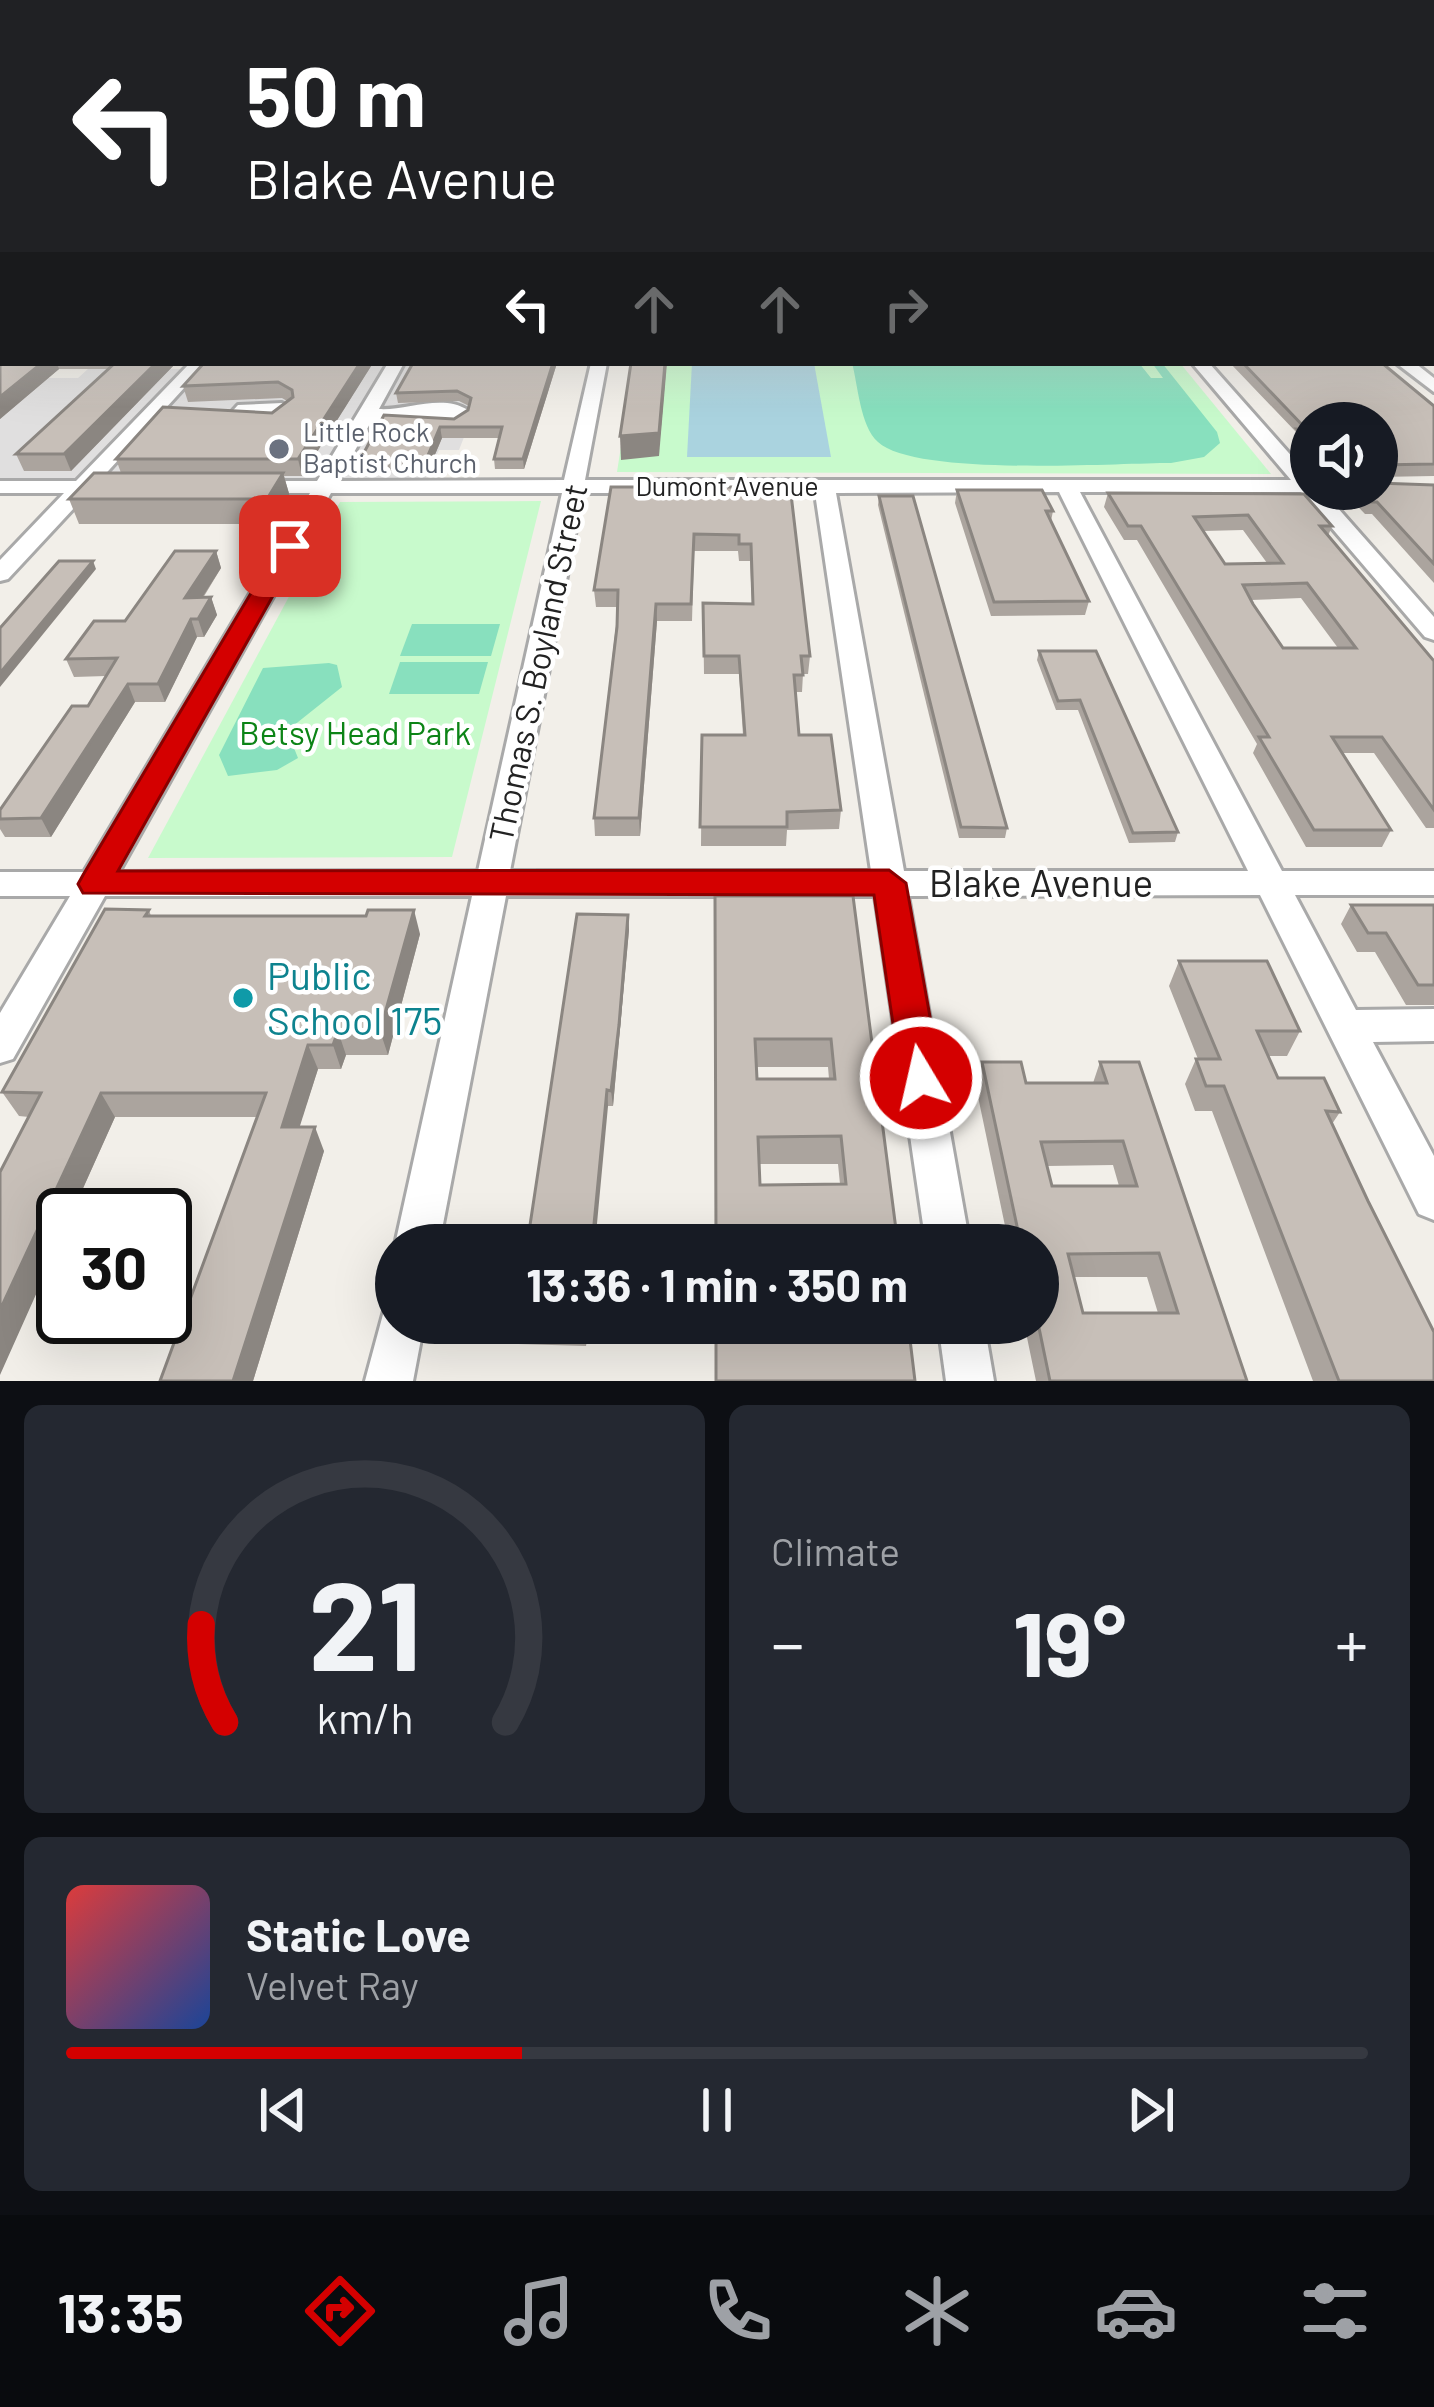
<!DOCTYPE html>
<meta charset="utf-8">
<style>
:root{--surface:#171b24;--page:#242831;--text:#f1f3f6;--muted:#9ea1a6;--line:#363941;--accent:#d40000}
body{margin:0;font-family:Barlow,sans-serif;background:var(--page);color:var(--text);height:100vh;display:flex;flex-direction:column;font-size:45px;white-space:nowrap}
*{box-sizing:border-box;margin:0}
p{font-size:39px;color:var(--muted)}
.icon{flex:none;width:66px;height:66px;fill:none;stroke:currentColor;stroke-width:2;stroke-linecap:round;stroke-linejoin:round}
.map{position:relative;height:1381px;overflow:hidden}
.details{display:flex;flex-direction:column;gap:24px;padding:24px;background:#0d0f14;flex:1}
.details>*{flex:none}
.top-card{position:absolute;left:0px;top:0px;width:1434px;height:366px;box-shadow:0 12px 48px #0002;background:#202124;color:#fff;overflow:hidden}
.fabs{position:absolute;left:1290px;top:402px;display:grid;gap:24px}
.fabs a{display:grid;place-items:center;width:108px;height:108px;border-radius:50%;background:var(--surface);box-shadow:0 12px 48px #0002;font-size:60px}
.speed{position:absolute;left:36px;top:1188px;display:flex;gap:24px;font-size:60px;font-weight:700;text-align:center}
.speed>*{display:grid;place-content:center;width:156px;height:156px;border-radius:50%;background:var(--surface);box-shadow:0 12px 48px #0002;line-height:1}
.speed .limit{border:6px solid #111;border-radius:18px;background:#fff;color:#111}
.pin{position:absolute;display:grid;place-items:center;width:102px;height:102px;color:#fff;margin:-51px;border-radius:24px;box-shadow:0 6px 18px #0006}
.me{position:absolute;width:132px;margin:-66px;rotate:351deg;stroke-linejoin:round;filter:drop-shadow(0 0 9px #0008)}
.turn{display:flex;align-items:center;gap:42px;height:252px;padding:0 48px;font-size:54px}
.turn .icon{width:156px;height:156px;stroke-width:2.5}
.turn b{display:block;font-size:84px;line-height:102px}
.lanes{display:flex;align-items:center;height:114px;padding:0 48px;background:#0003;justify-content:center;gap:60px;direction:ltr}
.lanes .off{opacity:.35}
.big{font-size:90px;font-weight:700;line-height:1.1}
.details .card{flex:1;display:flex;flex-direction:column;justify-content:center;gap:18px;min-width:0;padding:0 42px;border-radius:18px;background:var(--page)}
.details .dial{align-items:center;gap:0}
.dial svg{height:312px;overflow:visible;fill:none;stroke:var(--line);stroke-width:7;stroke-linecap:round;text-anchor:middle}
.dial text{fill:var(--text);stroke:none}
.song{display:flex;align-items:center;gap:36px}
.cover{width:144px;height:144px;border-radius:18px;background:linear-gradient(135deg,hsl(0 70% 55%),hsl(220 70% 35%))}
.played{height:12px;border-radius:6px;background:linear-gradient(90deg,var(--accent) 35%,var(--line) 35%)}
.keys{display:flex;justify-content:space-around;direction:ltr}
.heat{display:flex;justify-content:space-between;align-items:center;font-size:66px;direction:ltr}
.details .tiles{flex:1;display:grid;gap:24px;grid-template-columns:1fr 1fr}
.card:last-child{grid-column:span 2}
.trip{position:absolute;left:375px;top:1224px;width:684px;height:120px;border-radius:60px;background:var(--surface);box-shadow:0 12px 48px #0002;font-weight:700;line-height:120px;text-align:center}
.menu{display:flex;height:192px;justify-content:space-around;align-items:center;background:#090b0e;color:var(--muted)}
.menu .icon{width:84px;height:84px}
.menu .selected{color:var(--accent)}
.menu b{font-size:54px;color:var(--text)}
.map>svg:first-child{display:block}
</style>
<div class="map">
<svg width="1434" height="1381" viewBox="0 0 1434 1381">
<rect width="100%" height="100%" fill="#f2efe9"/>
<!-- residential -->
<polygon fill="#e0dfdf" points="207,363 493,363 459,450 439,450 426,478 0,479 0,378 78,378 88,369 201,369"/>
<!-- park -->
<g fill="#c8facc">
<polygon points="634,363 1180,363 1271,474 617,472"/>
<polygon points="541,501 452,857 148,858 340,502"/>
</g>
<!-- pitch -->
<g fill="#88e0be">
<path d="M852 363H1139L1151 378H1163L1152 363H1162L1217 432 1220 443 1204 457 1171 463C1113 463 916 477 878 442 860 426 858 385 852 363Z"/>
<polygon points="412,624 500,624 491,656 400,656"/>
<polygon points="400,662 488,662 479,694 389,694"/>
<polygon points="329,663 337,665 342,687 293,726 290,738 298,758 277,770 228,776 219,755 263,668"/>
</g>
<!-- water -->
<polygon fill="#aad3df" points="692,363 814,363 831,457 687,457"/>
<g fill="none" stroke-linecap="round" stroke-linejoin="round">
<!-- minor casing -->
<g stroke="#a9a9a9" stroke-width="6">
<g id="minor">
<polygon points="3,300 3,312 0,313 0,301"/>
<polygon points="3,354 3,363 8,363 0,366"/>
<polygon points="190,363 207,363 99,481 126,483 126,491 88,493 8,579 0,581 0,560 64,493 0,493 0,481 76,481"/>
<path d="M388 363H404L379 409C405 411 442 393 468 410L465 419 456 425 372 420 338 481 564 480 591 363H607L585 480H1291L1192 363H1209L1311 478V489H1321L1434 617V640L1425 637 1301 492H1080L1282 871H1434V895H1295L1356 1010 1434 1009V1041L1373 1042 1434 1156V1220L1419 1214 1260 895 908 896 970 1245H926L875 896H506L439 1245H395L472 896H105L13 1059 0 1063V1013L70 896H0V872H84L310 493H253L243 487 253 481H317ZM1059 492 1248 871H904L836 493ZM331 493H562L478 871 119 872ZM583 493H815L871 871H510Z"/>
<polygon points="1396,363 1415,363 1434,378 1434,392"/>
<polygon points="282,403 294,410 283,423 235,424 226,418 238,405"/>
<polygon points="396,1302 396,1323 424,1323 413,1381 365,1381 385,1307"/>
<polygon points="938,1323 984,1323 994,1381 946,1381"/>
</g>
</g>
<!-- minor -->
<use href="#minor" fill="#fff" fill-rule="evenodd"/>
</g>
<!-- wall -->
<g fill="#aba49e" fill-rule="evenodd">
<rect x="0" y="214" width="3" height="73"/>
<polygon points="1431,251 1434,252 1434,295 1431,295 1431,302 1434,302 1434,356 1431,356"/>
<polygon points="0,363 176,363 71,471 24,471 16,454 108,369 59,369 0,419"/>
<polygon points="204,363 373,363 302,476 284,476 290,497 274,524 79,524 69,499 121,473 116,459 272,413 287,401 282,398 188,402 183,386"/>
<polygon points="557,363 524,469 495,469 494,459 500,438 442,438 428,471 362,471 360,460 454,419 468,410 469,406 459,401 398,403 396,393"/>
<polygon points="1230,363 1382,363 1434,406 1434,476 1377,477 1377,423 1311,423 1311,458 1293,440 1296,432"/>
<polygon points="1434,485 1434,583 1372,514 1365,514 1341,489 1377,489"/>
<polygon points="777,487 810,656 808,674 803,674 802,692 795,692 799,735 841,810 839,829 787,830 786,846 701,846 702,735 743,735 739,674 704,674 703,603 752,604 750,561 739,561 738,551 694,551 692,621 657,621 640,836 595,836 594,818 618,607 596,607 594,590"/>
<polygon points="957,490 1053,511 1051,521 1089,601 1085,615 991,616 955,503"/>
<path d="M1108 493 1332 526 1328 536 1434 661V828H1426L1374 753H1342L1391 830 1382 847H1306L1253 753 1257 744 1137 540H1124L1104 507ZM1243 530 1267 563 1225 564 1203 531ZM1301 598 1338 648H1283L1251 600Z"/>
<polygon points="879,496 1007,828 1005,838 959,838 878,505"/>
<polygon points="216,551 221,568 203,598 211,597 217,615 204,637 197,637 165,702 135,702 51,837 5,837 0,829 0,810 88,706 106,676 74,677 66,659 125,621"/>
<polygon points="1039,651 1096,651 1178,832 1175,842 1129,843 1078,710 1056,710 1037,660"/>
<path d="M715 896H853L898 1245H716ZM756 1067H828L829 1079H757ZM760 1164H838L840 1184 760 1185Z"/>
<polygon points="1351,905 1434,905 1434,1005 1406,1005 1375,952 1357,952 1341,924"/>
<polygon points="149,910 151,916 420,934 388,1055 346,1055 341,1069 318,1069 299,1127 324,1151 253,1381 160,1381 257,1117 115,1117 71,1215 63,1215 29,1117 19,1116 2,1092"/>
<polygon points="628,915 629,930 613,1106 608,1106 527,1245"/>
<polygon points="1179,961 1300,1031 1287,1056 1268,1056 1278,1078 1340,1112 1332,1124 1368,1201 1434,1381 1313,1381 1212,1111 1195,1111 1185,1084 1196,1059 1198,1059 1169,986"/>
<path d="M982 1062 1026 1083H1093L1100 1062 1247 1381H1036L1024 1323H1038V1245H1009L976 1087ZM1113 1165 1119 1186H1052L1047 1166ZM1074 1277H1147L1158 1313H1083Z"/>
<polygon points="588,1323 586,1346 518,1344 514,1330"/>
</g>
<!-- shaded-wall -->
<g fill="#8b8681">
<polygon points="42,363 57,363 59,369 0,419 0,397"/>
<polygon points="156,363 176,363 71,471 64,454"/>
<polygon points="360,363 373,363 302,476 298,459"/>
<polygon points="553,363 557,363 524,469 523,459"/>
<polygon points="665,363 667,363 659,456 621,460 620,436"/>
<polygon points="440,427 442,438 428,471 426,460"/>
<polygon points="283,473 290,497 274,524 267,499"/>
<polygon points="216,551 221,568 191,615 185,598"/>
<polygon points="93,561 96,569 0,687 0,673"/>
<polygon points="211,597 217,615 204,637 198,619"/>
<polygon points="656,604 657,621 640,836 639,818"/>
<polygon points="191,619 197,637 165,702 158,684"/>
<polygon points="128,684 135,702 51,837 41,818"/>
<polygon points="414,910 420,934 388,1055 380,1031"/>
<polygon points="628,915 629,930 613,1106 611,1091"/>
<polygon points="338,1031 346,1055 341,1069 333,1045"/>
<polygon points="308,1045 318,1069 292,1151 282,1127"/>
<polygon points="607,1090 608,1106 595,1245 592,1245"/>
<polygon points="101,1093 115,1117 71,1215 63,1215 63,1234 0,1375 0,1310"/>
<polygon points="315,1127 324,1151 253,1381 233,1381"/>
<polygon points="584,1323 588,1323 586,1346 584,1331"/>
</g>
<!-- building -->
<g fill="#c7bfb8" stroke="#8b8681" stroke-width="3" fill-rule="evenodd">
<rect x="0" y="214" width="3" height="52"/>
<polygon points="1431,214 1434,214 1434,236 1432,236 1431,245"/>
<polygon points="1431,251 1434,252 1434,286 1431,286 1431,302 1434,302 1434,345 1431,343"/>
<polygon points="3,361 3,363 42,363 0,397 0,363"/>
<polygon points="115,363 156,363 64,454 16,454"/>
<polygon points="204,363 360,363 298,459 116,459 163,407 272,413 293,397 292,390 278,382 183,386"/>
<polygon points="413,363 553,363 523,459 494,459 502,427 440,427 426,460 360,460 384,415 454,419 468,410 471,398 457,391 396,393"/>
<polygon points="631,363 665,363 659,433 620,436"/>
<polygon points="1243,363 1382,363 1434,406 1434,464 1378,465 1377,468 1377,423 1311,423 1311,443 1297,429 1306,429"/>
<polygon points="94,473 283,473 267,499 69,499"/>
<polygon points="1377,483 1434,485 1434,564 1377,502 1369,502 1357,489 1377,489"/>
<polygon points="611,487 777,487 778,494 791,494 810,656 801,656 803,675 794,675 799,735 831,735 841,810 787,812 787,827 700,827 702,735 745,735 739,656 704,656 703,603 753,604 751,544 739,544 739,535 694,534 691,604 656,604 639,818 594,818 617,627 618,590 594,590"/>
<polygon points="957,490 1042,490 1053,511 1046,511 1089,601 994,602"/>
<path d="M1108 493 1304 494 1332 526H1320L1434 661V810L1382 737H1332L1391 830H1314L1259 737H1269L1141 526H1128ZM1248 515 1283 563 1225 564 1194 517ZM1307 583 1356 648H1283L1253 604 1243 585Z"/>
<polygon points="879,496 913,496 1007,828 961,827"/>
<polygon points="175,551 216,551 185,598 211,597 198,619 191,619 158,684 128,684 41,818 0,819 0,810 72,706 88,706 117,658 66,659 94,621 125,621"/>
<polygon points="59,561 93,561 0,673 0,628"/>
<polygon points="1039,651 1096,651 1178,832 1133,833 1080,700 1058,701"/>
<path d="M715 896H853L898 1245H716ZM755 1039H831L835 1079H757ZM841 1136 846 1184 760 1185 758 1137Z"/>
<polygon points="1351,905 1434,905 1434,985 1418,985 1386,933 1368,933"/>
<polygon points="105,909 149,910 145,916 366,916 368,910 414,910 380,1031 338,1031 333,1045 308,1045 282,1127 315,1127 233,1381 160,1381 266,1093 101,1093 0,1310 0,1172 41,1093 2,1092"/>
<polygon points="577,914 628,915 619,1025 611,1091 607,1090 592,1245 527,1245"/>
<polygon points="1179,961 1267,961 1300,1031 1257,1031 1278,1078 1324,1078 1340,1112 1326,1111 1368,1201 1434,1332 1434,1381 1339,1381 1224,1086 1206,1086 1196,1059 1220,1059"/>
<path d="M982 1062H1021L1026 1083H1107L1100 1062H1139L1247 1381H1050L1038 1323V1245H1021ZM1123 1141 1137 1186H1052L1041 1142ZM1159 1253 1178 1313H1083L1068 1254Z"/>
<polygon points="516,1323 584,1323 584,1331 514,1330"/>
<polygon points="716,1323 908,1323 915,1381 716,1381"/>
</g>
<!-- sky -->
<linearGradient id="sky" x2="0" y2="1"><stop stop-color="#8fc0e4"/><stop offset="0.53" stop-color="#f9f8f5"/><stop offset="1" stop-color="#f9f8f5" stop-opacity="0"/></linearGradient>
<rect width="1434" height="407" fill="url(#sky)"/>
<!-- route -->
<polygon fill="#d40000" stroke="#8a0000" stroke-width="3" points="282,541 301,546 118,871 889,870 906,883 941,1078 935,1091 921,1096 907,1091 901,1078 874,895 83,893 78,884 83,875"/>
<!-- markers -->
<circle fill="#6b7280" stroke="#fff" stroke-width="4.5" cx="279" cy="449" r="12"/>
<circle fill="#0f9aa8" stroke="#fff" stroke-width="4.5" cx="243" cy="998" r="12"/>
<g text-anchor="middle" stroke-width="9" stroke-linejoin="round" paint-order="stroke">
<!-- far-worship labels -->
<g font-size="27" fill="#5b616d" stroke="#fff" text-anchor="start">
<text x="303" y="442">Little Rock<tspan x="303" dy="31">Baptist Church</tspan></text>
</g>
<!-- far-street labels -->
<g font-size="27" fill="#222" stroke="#fff">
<text x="727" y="496">Dumont Avenue</text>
</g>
<!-- street labels -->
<g font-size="33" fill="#222" stroke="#fff">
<text transform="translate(538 663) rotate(-78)" y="12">Thomas S. Boyland Street</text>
</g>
<!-- park labels -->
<g font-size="33" fill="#0c8416" stroke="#fff">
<text x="355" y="745">Betsy Head Park</text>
</g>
<!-- near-street labels -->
<g font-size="39" fill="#222" stroke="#fff">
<text x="1041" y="897">Blake Avenue</text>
</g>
<!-- near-culture labels -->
<g font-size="39" fill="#0d838f" stroke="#fff" text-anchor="start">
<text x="267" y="990">Public<tspan x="267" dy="45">School 175</tspan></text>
</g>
</g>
</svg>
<div class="fabs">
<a><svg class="icon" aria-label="sound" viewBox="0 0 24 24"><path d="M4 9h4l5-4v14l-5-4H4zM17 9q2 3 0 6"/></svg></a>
</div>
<div class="speed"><div class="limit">30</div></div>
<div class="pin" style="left:290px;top:546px;background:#d93025"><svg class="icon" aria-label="arrive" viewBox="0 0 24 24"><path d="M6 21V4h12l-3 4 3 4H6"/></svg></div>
<svg class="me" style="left:921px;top:1078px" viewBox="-20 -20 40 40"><circle r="17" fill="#d40000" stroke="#fff" stroke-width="3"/><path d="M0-11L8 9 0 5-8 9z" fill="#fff"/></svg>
<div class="trip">13:36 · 1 min · 350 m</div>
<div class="top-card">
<div class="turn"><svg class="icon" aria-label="left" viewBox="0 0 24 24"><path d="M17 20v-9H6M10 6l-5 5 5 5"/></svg><div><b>50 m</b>Blake Avenue</div></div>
<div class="lanes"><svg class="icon" aria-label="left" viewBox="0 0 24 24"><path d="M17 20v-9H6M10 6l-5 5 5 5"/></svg><svg class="icon off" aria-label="ahead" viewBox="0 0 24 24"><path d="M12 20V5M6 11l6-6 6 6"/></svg><svg class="icon off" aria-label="ahead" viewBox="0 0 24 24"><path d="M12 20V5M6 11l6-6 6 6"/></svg><svg class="icon off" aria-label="right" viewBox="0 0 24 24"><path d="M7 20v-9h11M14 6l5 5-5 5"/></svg></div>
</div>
</div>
<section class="details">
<div class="tiles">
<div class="card dial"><svg viewBox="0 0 100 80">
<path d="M14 69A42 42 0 1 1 86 69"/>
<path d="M14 69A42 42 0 0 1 8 44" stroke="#d40000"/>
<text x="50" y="56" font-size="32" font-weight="700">21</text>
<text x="50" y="72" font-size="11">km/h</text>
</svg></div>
<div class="card"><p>Climate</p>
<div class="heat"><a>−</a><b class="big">19°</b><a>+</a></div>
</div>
<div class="card">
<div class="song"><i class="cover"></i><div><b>Static Love</b><p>Velvet Ray</p></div></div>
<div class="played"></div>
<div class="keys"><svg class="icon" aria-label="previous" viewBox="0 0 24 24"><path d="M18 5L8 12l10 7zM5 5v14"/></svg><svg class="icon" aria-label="pause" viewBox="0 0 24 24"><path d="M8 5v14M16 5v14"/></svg><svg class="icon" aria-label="next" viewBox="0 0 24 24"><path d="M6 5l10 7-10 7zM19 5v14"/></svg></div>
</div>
</div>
</section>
<nav class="menu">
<b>13:35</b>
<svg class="icon selected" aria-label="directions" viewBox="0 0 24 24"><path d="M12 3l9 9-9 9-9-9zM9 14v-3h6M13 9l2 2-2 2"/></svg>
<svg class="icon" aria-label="music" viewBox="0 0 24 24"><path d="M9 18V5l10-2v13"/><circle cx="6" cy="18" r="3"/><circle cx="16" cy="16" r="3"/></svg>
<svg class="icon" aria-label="phone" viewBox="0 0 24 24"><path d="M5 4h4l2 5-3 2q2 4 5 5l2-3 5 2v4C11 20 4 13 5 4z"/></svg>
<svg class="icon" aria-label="climate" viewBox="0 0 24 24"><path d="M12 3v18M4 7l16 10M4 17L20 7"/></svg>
<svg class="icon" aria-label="car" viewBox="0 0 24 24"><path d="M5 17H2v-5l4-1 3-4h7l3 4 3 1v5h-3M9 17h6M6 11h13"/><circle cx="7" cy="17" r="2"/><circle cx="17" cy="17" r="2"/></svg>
<svg class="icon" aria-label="filters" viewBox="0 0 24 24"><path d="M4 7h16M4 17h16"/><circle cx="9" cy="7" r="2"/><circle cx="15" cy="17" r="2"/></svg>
</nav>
